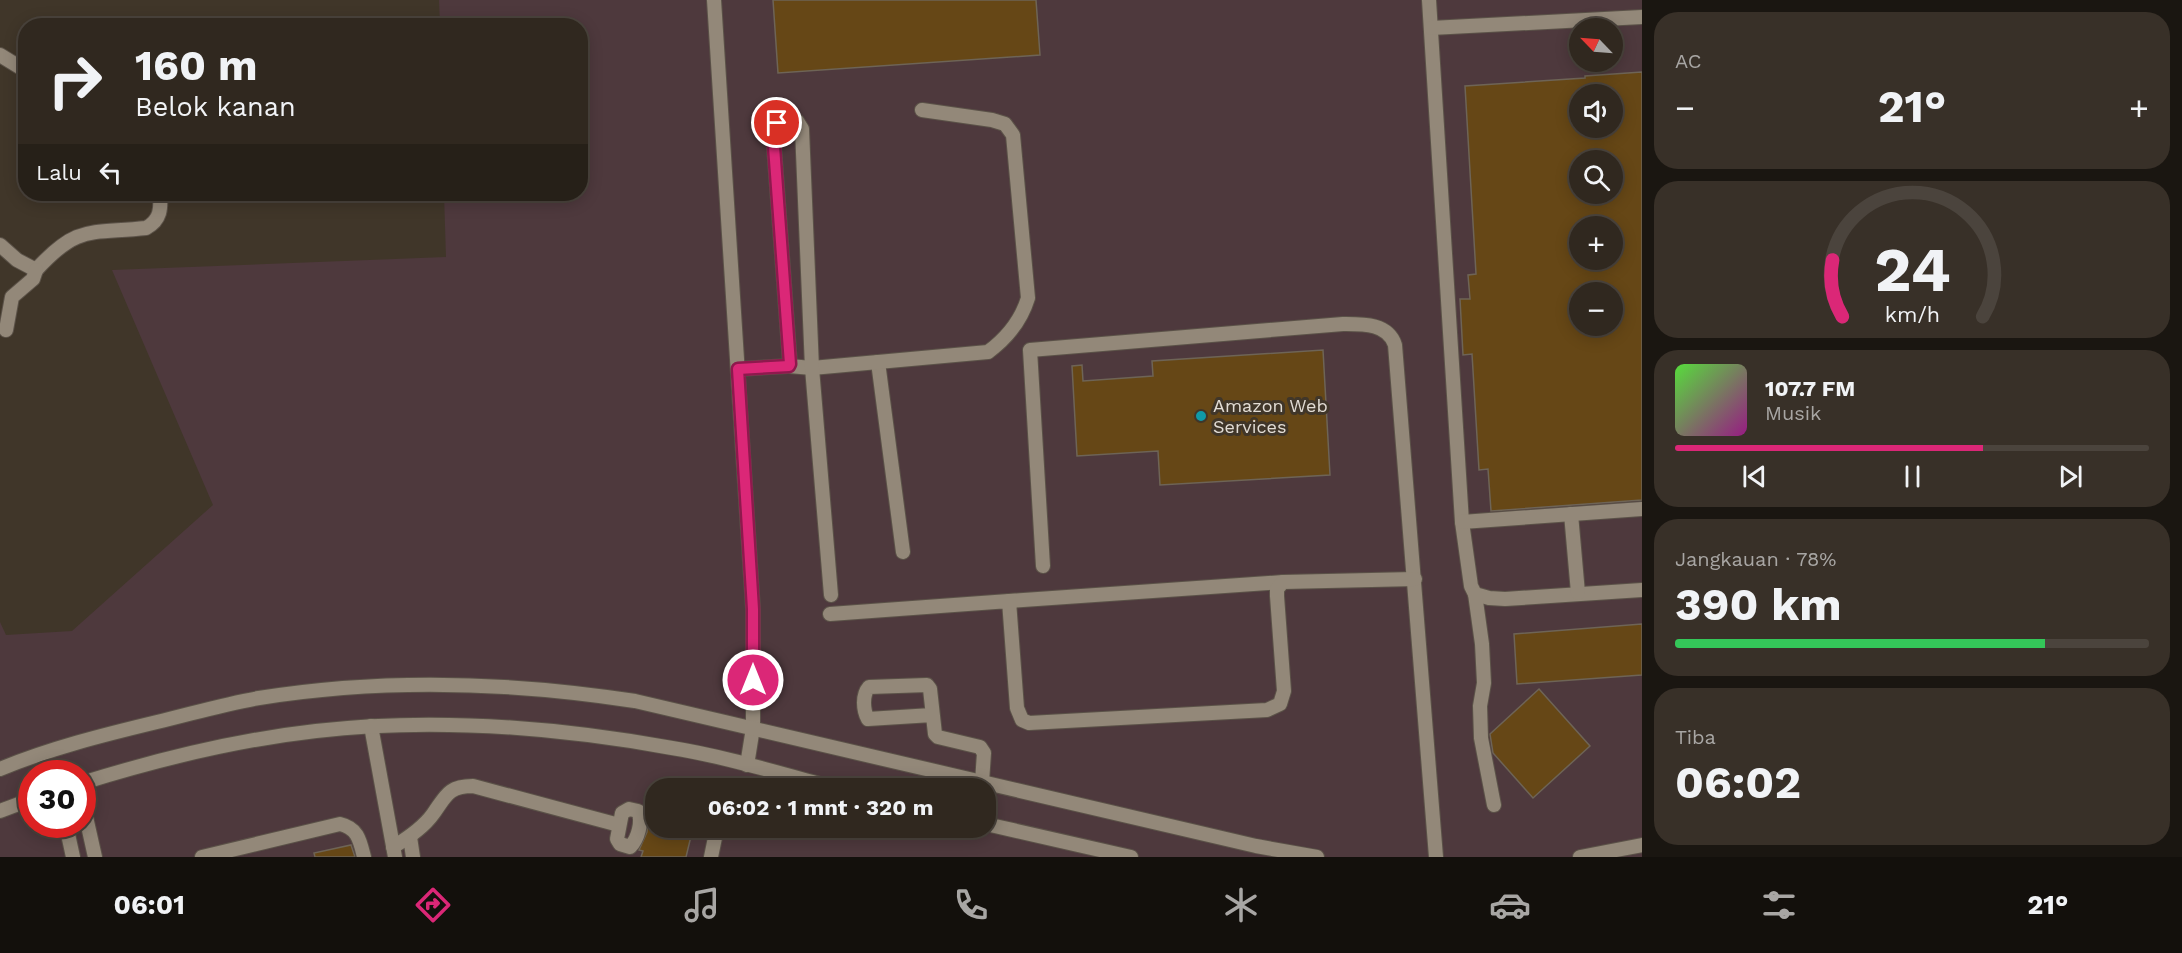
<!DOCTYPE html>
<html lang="id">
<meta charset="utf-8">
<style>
:root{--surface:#30281f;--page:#383028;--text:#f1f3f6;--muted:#a8a6a4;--line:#4b443d;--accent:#db2777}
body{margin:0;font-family:"Work Sans",sans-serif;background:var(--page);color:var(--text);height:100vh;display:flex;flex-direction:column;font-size:22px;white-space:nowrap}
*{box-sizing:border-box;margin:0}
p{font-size:20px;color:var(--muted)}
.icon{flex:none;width:33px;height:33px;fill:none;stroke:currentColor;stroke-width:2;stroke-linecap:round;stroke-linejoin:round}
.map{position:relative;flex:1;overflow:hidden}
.panel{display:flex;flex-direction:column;gap:12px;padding:12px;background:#1a1611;width:540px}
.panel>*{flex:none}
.guide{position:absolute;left:18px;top:18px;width:570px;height:183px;border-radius:24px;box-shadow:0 3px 15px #0003,0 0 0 2px var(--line);background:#30281f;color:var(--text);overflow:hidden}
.needle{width:39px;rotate:295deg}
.tools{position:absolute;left:1569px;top:18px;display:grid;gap:12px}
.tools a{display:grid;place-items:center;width:54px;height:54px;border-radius:50%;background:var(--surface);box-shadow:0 3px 15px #0003,0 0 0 2px var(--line);font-size:30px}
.speed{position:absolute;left:18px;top:760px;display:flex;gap:12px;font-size:30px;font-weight:700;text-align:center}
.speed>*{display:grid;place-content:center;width:78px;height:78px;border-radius:50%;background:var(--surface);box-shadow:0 3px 15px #0003,0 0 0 2px var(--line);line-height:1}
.speed .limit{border:9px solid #d22;background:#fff;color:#111}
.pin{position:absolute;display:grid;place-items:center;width:51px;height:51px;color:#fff;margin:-26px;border:3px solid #fff;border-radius:50%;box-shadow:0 2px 6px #0007}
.me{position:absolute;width:66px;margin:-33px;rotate:0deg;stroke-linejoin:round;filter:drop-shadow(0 0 4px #0008)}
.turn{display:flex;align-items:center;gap:21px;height:126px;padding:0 18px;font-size:27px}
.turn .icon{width:78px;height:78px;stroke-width:2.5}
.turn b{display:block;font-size:42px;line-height:51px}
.then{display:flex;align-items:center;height:57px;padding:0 18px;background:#0003;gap:12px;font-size:22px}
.big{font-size:45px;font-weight:700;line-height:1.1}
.panel .tile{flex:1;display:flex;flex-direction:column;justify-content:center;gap:9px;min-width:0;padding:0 21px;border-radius:24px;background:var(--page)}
.panel .dial{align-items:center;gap:0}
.dial svg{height:156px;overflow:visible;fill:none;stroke:var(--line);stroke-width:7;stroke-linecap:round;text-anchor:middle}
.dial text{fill:var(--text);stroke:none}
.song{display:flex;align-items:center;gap:18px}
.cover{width:72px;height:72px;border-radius:9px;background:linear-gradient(135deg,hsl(110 70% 55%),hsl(310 70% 35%))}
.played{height:6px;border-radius:3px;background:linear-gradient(90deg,var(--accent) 65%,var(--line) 65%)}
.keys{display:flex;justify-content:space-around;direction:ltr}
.heat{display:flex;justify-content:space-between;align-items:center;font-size:33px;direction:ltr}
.charge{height:9px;border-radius:4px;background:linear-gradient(90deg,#34c759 78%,var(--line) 0)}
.trip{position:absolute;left:645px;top:778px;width:351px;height:60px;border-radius:24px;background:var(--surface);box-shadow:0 3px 15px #0003,0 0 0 2px var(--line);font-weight:700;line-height:60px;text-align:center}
.dock{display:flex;height:96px;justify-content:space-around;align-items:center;background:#13100c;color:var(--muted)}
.dock .icon{width:42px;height:42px}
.dock .active{color:var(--accent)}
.dock b{font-size:27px;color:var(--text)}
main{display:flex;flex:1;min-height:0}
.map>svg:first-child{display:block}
</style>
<main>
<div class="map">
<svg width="1642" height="857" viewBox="0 0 1642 857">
<rect width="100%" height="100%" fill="#403629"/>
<!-- industrial -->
<path fill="#4e393d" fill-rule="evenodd" d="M439 0H1642V857H0V622L6 635 72 631 213 505 112 270 446 257 444 194H580V26L440 25ZM1580 28H1612V62H1580ZM1580 94H1612V128H1580ZM1580 160H1612V194H1580ZM1580 226H1612V260H1580ZM1580 292H1612V326H1580ZM32 774H82V825H32ZM656 789H986V828H656Z"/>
<!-- building -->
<g fill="#664716" stroke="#6e6456" stroke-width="1.5" fill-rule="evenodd">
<polygon points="773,0 1036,0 1040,55 778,73"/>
<path d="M1642 72V500L1491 511 1488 469 1479 470 1472 354 1463 355 1460 299H1470L1468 275 1476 274 1465 86 1585 78V76ZM1580 94H1612V128H1580ZM1580 160H1612V194H1580ZM1580 226H1612V260H1580ZM1580 292H1612V326H1580Z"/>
<polygon points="1323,350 1330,475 1160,485 1158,451 1077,456 1072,366 1082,365 1083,381 1153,376 1152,361"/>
<polygon points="1642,624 1642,675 1517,684 1514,634"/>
<polygon points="1539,689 1590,746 1533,798 1493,753 1490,734"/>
<polygon points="648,815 656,816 656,828 693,828 686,857 641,857 643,851 639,850 647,832"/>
<polygon points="351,845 355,857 315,857 314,853"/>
</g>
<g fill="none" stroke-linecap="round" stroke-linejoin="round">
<!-- minor casing -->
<g stroke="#5b5248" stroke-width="16">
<g id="minor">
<polyline points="714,0 753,609 753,728 747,765"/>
<polyline points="1429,0 1462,522 1471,586 1475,594 1489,598 1505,599 1642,590"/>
<polyline points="1431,28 1642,17"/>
<polyline points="0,55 26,71"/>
<path d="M0 245 17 260 36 270C78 224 90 234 146 228 161 220 161 208 160 194"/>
<polyline points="6,330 12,297 33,279 36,270"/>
<polyline points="878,362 903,552"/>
<path d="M789 366 812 368 988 352C1007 338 1021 321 1028 298L1013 135 1005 124 992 120 922 110"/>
<polyline points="738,369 789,366 790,364 773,133 777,123 781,121 797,121 802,129 812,368 831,595"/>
<polyline points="1571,514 1578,593"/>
<polyline points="1462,522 1642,509"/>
<path d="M1043 566 1030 350 1343 324C1362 324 1388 323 1395 345L1436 857"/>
<polyline points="1475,594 1482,644 1484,683 1480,706 1481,738 1494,805"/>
<polyline points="1009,601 1283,582"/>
<polyline points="830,614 1009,601 1017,708 1022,720 1029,723 1267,710 1280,704 1284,691 1277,596 1277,589 1283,582 1415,579"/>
<path d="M932 715 868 719C863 710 862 695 869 687L927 685 930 689 935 734 938 737 980 747 984 753 982 782"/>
<polyline points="371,726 395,857"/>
<path d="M0 769C51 748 103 735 157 722 191 714 224 704 259 698 383 678 511 682 635 701L1256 846 1317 857"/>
<path d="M82 783C159 759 236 740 316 731 435 717 555 727 672 748 728 757 784 775 839 789"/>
<polyline points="82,799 95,857"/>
<path d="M629 809 638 811C643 821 638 839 630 847L620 844 617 839 622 813Z"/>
<polyline points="0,811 32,799"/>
<polyline points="986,824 1131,857"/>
<polyline points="66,825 73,857"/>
<polyline points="410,837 413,857"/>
<path d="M393 847C408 838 423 828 433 814 446 796 448 786 473 786L619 825"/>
<path d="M202 857 340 824C358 828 360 841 364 857"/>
<polyline points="711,857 717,828"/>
<polyline points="1580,857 1642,845"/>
</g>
</g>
<!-- minor -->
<use href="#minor" stroke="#938879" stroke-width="14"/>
</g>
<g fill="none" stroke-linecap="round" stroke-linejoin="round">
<!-- route casing -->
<g stroke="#8e194d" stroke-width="15">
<polyline id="route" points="753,680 753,609 738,369 789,366 790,364 773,133 777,123"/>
</g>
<!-- route -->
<use href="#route" stroke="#db2777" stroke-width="10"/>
</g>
<!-- markers -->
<circle fill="#0f9aa8" stroke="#403629" stroke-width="2" cx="1201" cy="416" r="6"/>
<g text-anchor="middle" stroke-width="6" stroke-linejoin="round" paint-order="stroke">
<!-- poi labels -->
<g font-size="18" fill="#e2dcd4" stroke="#403629" text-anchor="start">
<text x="1213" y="412">Amazon Web<tspan x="1213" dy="21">Services</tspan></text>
</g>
</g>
</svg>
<div class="tools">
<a><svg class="needle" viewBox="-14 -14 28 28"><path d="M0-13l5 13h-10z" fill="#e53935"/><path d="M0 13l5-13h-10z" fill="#a8a6a4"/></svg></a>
<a><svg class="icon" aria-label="sound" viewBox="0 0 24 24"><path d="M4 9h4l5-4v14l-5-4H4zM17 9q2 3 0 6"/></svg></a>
<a><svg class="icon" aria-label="search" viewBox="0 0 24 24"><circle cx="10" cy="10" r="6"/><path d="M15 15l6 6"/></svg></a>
<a>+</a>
<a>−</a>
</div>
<div class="speed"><div class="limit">30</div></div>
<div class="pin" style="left:777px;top:123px;background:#d93025"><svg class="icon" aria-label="arrive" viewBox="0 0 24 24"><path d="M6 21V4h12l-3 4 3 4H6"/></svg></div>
<svg class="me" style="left:753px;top:680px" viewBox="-20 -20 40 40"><circle r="17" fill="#db2777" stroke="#fff" stroke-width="3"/><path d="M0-11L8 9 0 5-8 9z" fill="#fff"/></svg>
<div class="trip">06:02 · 1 mnt · 320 m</div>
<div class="guide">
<div class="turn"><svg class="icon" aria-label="right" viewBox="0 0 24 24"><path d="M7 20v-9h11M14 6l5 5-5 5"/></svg><div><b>160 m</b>Belok kanan</div></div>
<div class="then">Lalu<svg class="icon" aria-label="left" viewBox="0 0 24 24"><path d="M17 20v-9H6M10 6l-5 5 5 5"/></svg></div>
</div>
</div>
<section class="panel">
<div class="tile"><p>AC</p>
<div class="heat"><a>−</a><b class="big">21°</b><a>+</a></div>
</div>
<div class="tile dial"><svg viewBox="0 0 100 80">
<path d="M14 69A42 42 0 1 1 86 69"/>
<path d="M14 69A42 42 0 0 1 9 40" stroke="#db2777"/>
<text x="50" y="56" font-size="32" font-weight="700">24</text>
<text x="50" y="72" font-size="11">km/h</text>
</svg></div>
<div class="tile">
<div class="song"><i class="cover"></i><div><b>107.7 FM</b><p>Musik</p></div></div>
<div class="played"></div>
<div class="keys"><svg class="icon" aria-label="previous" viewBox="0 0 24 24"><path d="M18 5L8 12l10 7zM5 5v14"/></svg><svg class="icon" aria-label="pause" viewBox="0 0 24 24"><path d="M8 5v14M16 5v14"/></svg><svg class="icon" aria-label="next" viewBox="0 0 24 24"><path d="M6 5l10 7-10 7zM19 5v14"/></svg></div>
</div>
<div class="tile"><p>Jangkauan · 78%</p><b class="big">390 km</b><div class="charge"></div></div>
<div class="tile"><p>Tiba</p><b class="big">06:02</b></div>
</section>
</main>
<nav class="dock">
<b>06:01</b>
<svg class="icon active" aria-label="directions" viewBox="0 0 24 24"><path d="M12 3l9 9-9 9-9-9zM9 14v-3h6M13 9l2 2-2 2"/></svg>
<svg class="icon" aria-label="music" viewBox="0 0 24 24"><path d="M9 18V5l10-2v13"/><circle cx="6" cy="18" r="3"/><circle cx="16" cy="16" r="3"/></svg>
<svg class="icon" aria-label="phone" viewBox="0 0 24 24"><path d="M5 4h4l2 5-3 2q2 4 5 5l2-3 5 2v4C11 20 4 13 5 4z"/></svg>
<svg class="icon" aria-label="climate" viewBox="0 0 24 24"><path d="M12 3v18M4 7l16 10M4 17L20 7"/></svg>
<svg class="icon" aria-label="car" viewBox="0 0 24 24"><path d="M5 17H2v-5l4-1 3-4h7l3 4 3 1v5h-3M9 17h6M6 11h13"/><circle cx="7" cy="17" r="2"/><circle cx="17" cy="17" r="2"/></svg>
<svg class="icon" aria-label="filters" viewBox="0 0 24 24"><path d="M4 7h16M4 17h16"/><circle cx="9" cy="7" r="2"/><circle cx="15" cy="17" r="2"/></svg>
<b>21°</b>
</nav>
